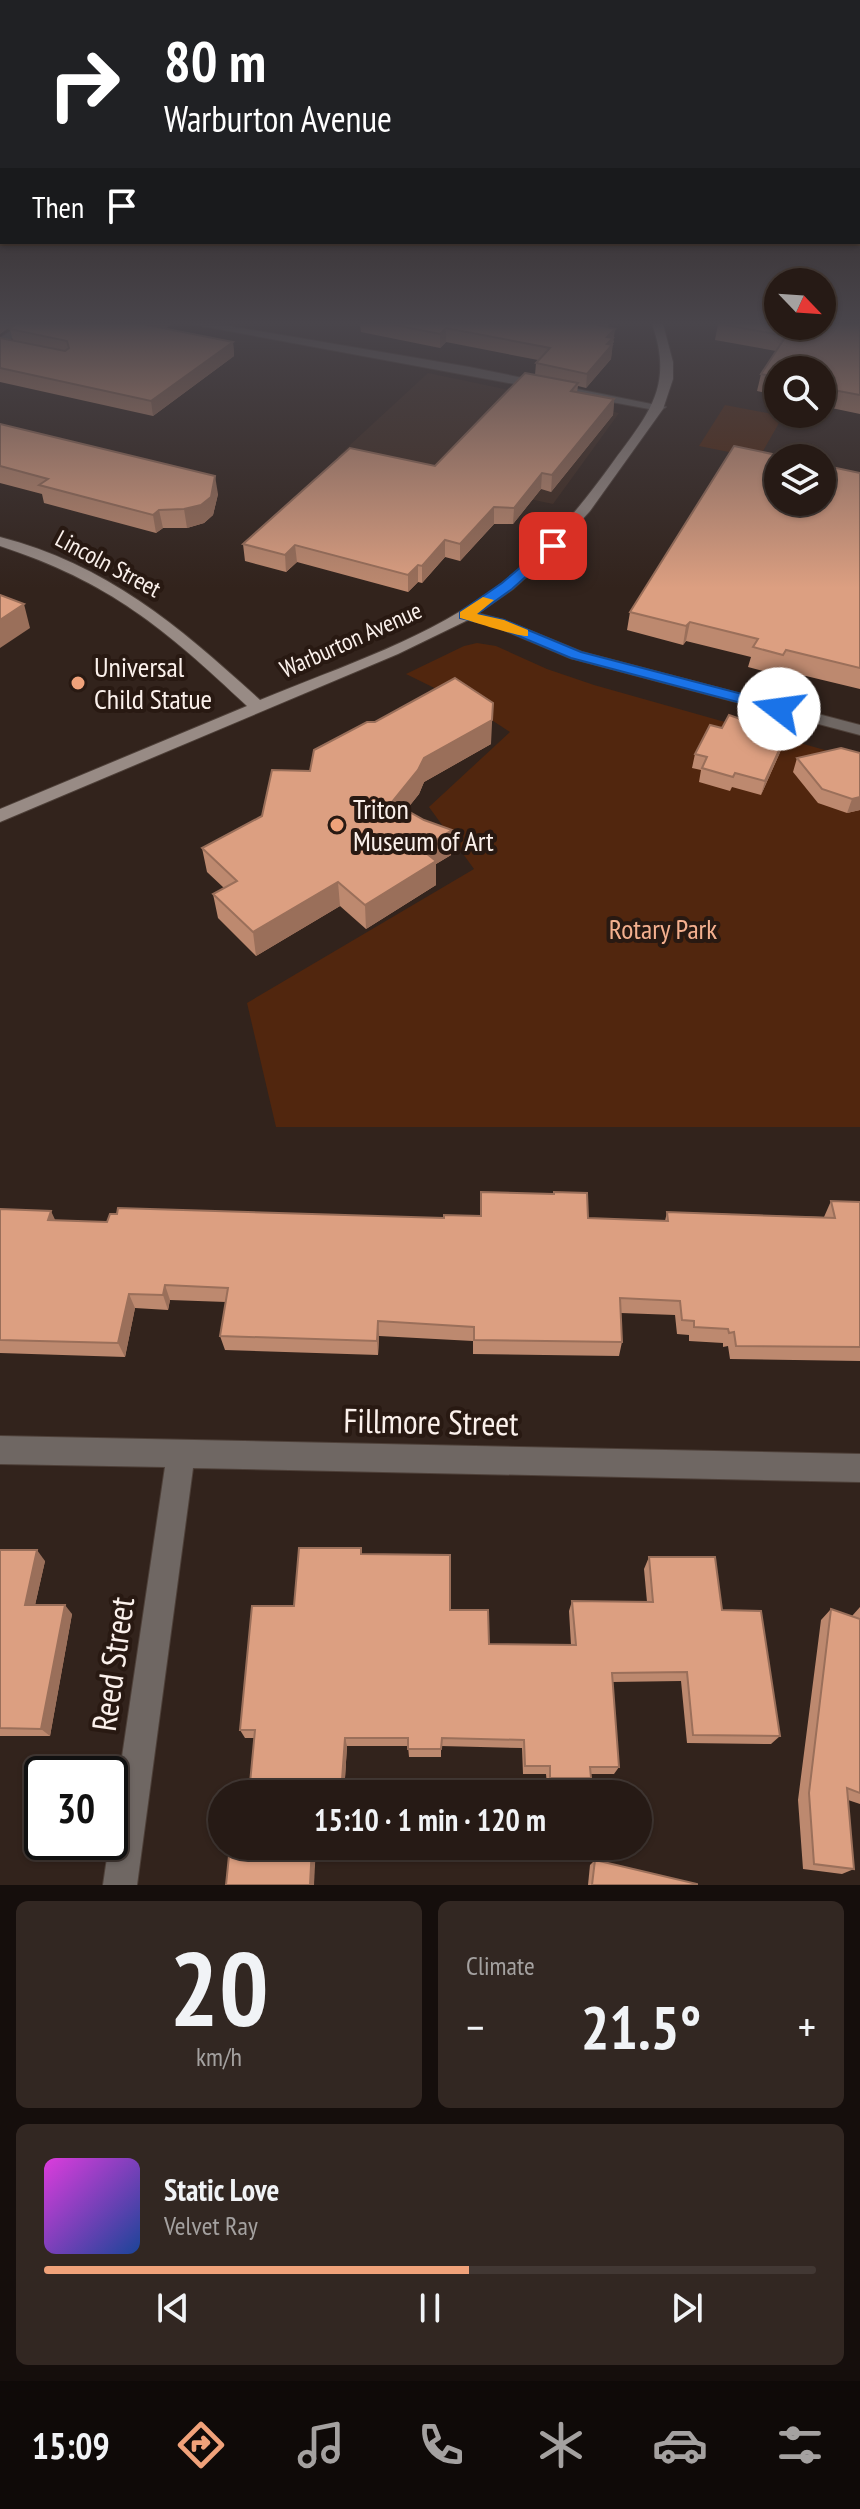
<!DOCTYPE html>
<meta charset="utf-8">
<style>
:root{--surface:#261a15;--page:#322722;--text:#f1f3f6;--muted:#a4a1a0;--line:#423834;--accent:#f0a27a}
body{margin:0;font-family:"PT Sans Narrow",sans-serif;background:var(--page);color:var(--text);height:100vh;display:flex;flex-direction:column;font-size:30px;white-space:nowrap}
*{box-sizing:border-box;margin:0}
p{font-size:26px;color:var(--muted)}
.icon{flex:none;width:44px;height:44px;fill:none;stroke:currentColor;stroke-width:2;stroke-linecap:round;stroke-linejoin:round}
.map{position:relative;height:1885px;overflow:hidden}
.side{display:flex;flex-direction:column;gap:16px;padding:16px;background:#150e0c;flex:1}
.side>*{flex:none}
.banner{position:absolute;left:0px;top:0px;width:860px;height:244px;box-shadow:0 2px 6px #0004,0 0 0 2px var(--line);background:#202124;color:#fff;overflow:hidden}
.needle{width:52px;rotate:115deg}
.tools{position:absolute;left:764px;top:268px;display:grid;gap:16px}
.tools a{display:grid;place-items:center;width:72px;height:72px;border-radius:50%;background:var(--surface);box-shadow:0 2px 6px #0004,0 0 0 2px var(--line);font-size:40px}
.speed{position:absolute;left:24px;top:1756px;display:flex;gap:16px;font-size:40px;font-weight:700;text-align:center}
.speed>*{display:grid;place-content:center;width:104px;height:104px;border-radius:50%;background:var(--surface);box-shadow:0 2px 6px #0004,0 0 0 2px var(--line);line-height:1}
.speed .limit{border:4px solid #111;border-radius:12px;background:#fff;color:#111}
.pin{position:absolute;display:grid;place-items:center;width:68px;height:68px;color:#fff;margin:-34px;border-radius:16px;box-shadow:0 4px 12px #0006}
.me{position:absolute;width:88px;margin:-44px;rotate:285deg;stroke-linejoin:round;filter:drop-shadow(0 0 6px #0008)}
.turn{display:flex;align-items:center;gap:28px;height:168px;padding:0 32px;font-size:36px}
.turn .icon{width:104px;height:104px;stroke-width:2.5}
.turn b{display:block;font-size:56px;line-height:68px}
.then{display:flex;align-items:center;height:76px;padding:0 32px;background:#0003;gap:16px;font-size:30px}
.big{font-size:60px;font-weight:700;line-height:1.1}
.side .widget{flex:1;display:flex;flex-direction:column;justify-content:center;gap:12px;min-width:0;padding:0 28px;border-radius:12px;background:var(--page)}
.side .dial{align-items:center;gap:0}
.dial b{font-size:104px;line-height:1}
.song{display:flex;align-items:center;gap:24px}
.cover{width:96px;height:96px;border-radius:12px;background:linear-gradient(135deg,hsl(300 70% 55%),hsl(220 70% 35%))}
.played{height:8px;border-radius:4px;background:linear-gradient(90deg,var(--accent) 55%,var(--line) 55%)}
.keys{display:flex;justify-content:space-around;direction:ltr}
.heat{display:flex;justify-content:space-between;align-items:center;font-size:44px;direction:ltr}
.side .tiles{flex:1;display:grid;gap:16px;grid-template-columns:1fr 1fr}
.widget:last-child{grid-column:span 2}
.trip{position:absolute;left:208px;top:1780px;width:444px;height:80px;border-radius:40px;background:var(--surface);box-shadow:0 2px 6px #0004,0 0 0 2px var(--line);font-weight:700;line-height:80px;text-align:center}
.tabs{display:flex;height:128px;justify-content:space-around;align-items:center;background:#0f0a08;color:var(--muted)}
.tabs .icon{width:56px;height:56px}
.tabs .on{color:var(--accent)}
.tabs b{font-size:36px;color:var(--text)}
.map>svg:first-child{display:block}
</style>
<div class="map">
<svg width="860" height="1885" viewBox="0 0 860 1885">
<rect width="100%" height="100%" fill="#32231c"/>
<!-- built -->
<polygon fill="#402b20" points="428,373 619,413 553,504 337,457"/>
<!-- green -->
<g fill="#51260e">
<polygon points="725,405 783,416 759,458 699,446"/>
<polygon points="477,643 496,646 547,669 594,685 860,760 860,1127 276,1127 247,1003 474,869 429,807 510,732 467,704 406,674 464,646"/>
</g>
<g fill="none" stroke-linecap="round" stroke-linejoin="round">
<!-- street casing -->
<g stroke="#4e4039" stroke-width="2">
<g id="street">
<polygon points="21,324 34,324 0,346 0,338"/>
<polygon points="191,324 217,324 469,367 666,407 660,411"/>
<polygon points="465,610 504,620 582,652 860,725 860,735 570,658 494,626 460,618 457,615"/>
<polygon points="0,1436 860,1454 860,1482 193,1468 137,1885 103,1885 165,1467 0,1464"/>
</g>
</g>
<!-- secondary casing -->
<g stroke="#4e4039" stroke-width="2">
<path id="secondary" d="M652 324H663L673 362V379L663 409 590 511 546 559 513 589 470 619 398 654 0 822V809L247 706C165 629 110 582 0 546V537C108 565 180 627 260 700 342 666 431 638 502 583 546 550 581 506 613 462 649 413 674 386 652 324Z"/>
</g>
<!-- street -->
<use href="#street" fill="#6f6763" fill-rule="evenodd"/>
<!-- secondary -->
<use href="#secondary" fill="#988b85" fill-rule="evenodd"/>
</g>
<!-- wall -->
<g fill="#bd896f">
<polygon points="360,324 609,324 607,327 614,342 612,344 611,359 586,388 578,386 577,392 614,399 613,415 551,492 541,489 513,524 494,524 460,561 445,557 422,583 418,582 408,592 297,562 286,572 245,561 243,544 435,466 535,375 536,363 538,360 446,342 440,348 361,332"/>
<polygon points="718,324 860,324 860,414 822,406 822,370 778,370 778,398 767,396 767,393 757,391 761,374 776,351 715,340"/>
<polygon points="10,329 165,329 233,342 234,356 153,416 0,382 0,338 13,341"/>
<polygon points="0,424 218,494 213,515 204,523 187,528 163,528 156,533 44,503 42,494 0,483"/>
<polygon points="860,473 860,689 781,670 778,675 748,667 751,657 686,641 683,645 627,630 630,612"/>
<polygon points="375,722 491,744 424,782 419,794 406,810 451,855 436,864 436,885 366,929 340,906 256,956 218,918 213,894 224,888 207,872 202,848 262,816 310,771"/>
<polygon points="722,728 786,735 782,748 761,795 732,787 730,791 699,782 701,770 692,768 695,754"/>
<polygon points="860,753 860,810 847,813 818,803 793,772 797,758"/>
<polygon points="481,1192 588,1218 665,1221 667,1212 824,1217 831,1201 860,1202 860,1361 730,1359 728,1346 723,1347 723,1343 689,1341 689,1335 677,1334 675,1315 621,1313 622,1342 619,1356 473,1354 473,1341 379,1336 378,1355 225,1350 220,1336 226,1302 170,1300 168,1310 135,1308 125,1357 0,1353 0,1209 55,1221 107,1222 444,1218 480,1216"/>
<polygon points="361,1548 362,1554 450,1610 489,1644 571,1645 569,1611 572,1601 647,1602 644,1569 649,1557 722,1610 780,1736 771,1744 687,1743 681,1681 612,1682 619,1767 614,1774 591,1774 591,1778 587,1786 547,1785 546,1774 523,1774 522,1748 441,1746 441,1757 409,1757 408,1746 347,1746 344,1794 249,1794 254,1738 245,1738 240,1730 294,1606"/>
<polygon points="0,1550 45,1561 35,1605 72,1614 50,1736 0,1736"/>
<polygon points="860,1607 860,1804 848,1800 854,1869 842,1874 803,1869 798,1800 821,1620 831,1609 852,1616"/>
<polygon points="595,1860 697,1885 588,1885 590,1865"/>
</g>
<!-- shaded-wall -->
<g fill="#9a6f5a">
<polygon points="0,324 15,324 0,334"/>
<polygon points="148,324 172,324 150,339"/>
<polygon points="446,328 446,342 440,348 440,334"/>
<polygon points="615,329 611,359 586,388 587,374 607,337"/>
<polygon points="233,342 234,356 153,416 151,401"/>
<polygon points="614,399 613,415 551,492 552,475"/>
<polygon points="542,473 541,489 513,524 514,508"/>
<polygon points="215,476 218,494 213,515 204,523 187,528 184,509"/>
<polygon points="494,507 494,524 460,561 460,544"/>
<polygon points="159,510 163,528 156,533 153,515"/>
<polygon points="445,540 445,557 422,583 422,566"/>
<polygon points="295,545 297,562 286,572 285,555"/>
<polygon points="418,565 418,582 408,592 408,575"/>
<polygon points="24,604 30,628 0,648 0,620"/>
<polygon points="690,622 686,641 683,645 686,626"/>
<polygon points="493,703 491,744 424,782 419,794 393,827 392,802 424,758"/>
<polygon points="786,735 782,748 761,795 765,781"/>
<polygon points="860,797 860,810 847,813 852,799"/>
<polygon points="452,830 451,855 436,864 436,885 366,929 365,905 421,849"/>
<polygon points="338,882 340,906 256,956 253,932"/>
<polygon points="51,1211 58,1226 48,1220"/>
<polygon points="165,1285 170,1300 168,1310 163,1295"/>
<polygon points="129,1294 135,1308 125,1357 118,1343"/>
<polygon points="378,1321 379,1336 378,1355 377,1341"/>
<polygon points="37,1550 45,1561 33,1614 25,1605"/>
<polygon points="65,1605 72,1614 50,1736 41,1729"/>
<polygon points="345,1738 347,1746 344,1794 341,1794"/>
<polygon points="312,1846 316,1846 314,1885 310,1885"/>
</g>
<!-- building -->
<g fill="#dc9f81" stroke="#9a6f5a" stroke-width="2">
<polygon points="16,324 148,324 147,325 233,342 151,401 0,368 0,338 65,351 69,348 67,341 10,329"/>
<polygon points="390,324 599,324 598,325 615,329 607,337 613,338 607,344 612,345 587,374 536,363 550,348 446,328 440,334"/>
<polygon points="720,324 778,324 778,326 860,324 860,395 822,388 822,370 778,370 778,380 770,379 772,376 761,374 786,336"/>
<polygon points="525,373 578,383 571,391 614,399 552,475 542,473 514,508 494,507 460,544 445,540 422,566 418,565 408,575 295,545 285,555 243,544 350,448 435,466"/>
<polygon points="0,424 215,476 211,497 201,505 184,509 159,510 153,515 39,485 48,479 0,466"/>
<polygon points="734,446 791,458 778,458 778,502 822,502 822,465 860,473 860,668 786,650 783,655 753,647 758,639 690,622 686,626 630,612"/>
<polygon points="0,595 24,604 0,620"/>
<polygon points="455,678 493,703 492,720 424,758 418,770 392,802 424,820 452,830 421,849 436,861 365,905 338,882 253,932 213,894 237,881 202,848 262,816 272,770 310,771 314,750 367,722 375,722"/>
<polygon points="729,715 786,735 765,781 735,773 733,777 702,768 707,757 695,754 710,725 722,728"/>
<polygon points="841,748 860,753 860,797 852,799 822,789 797,758"/>
<polygon points="481,1192 554,1194 554,1192 587,1193 588,1218 668,1221 667,1212 835,1218 831,1201 860,1202 860,1347 736,1346 734,1332 729,1333 728,1329 694,1327 694,1321 682,1320 680,1301 620,1298 622,1342 474,1340 474,1327 378,1321 377,1341 220,1336 228,1288 165,1285 163,1295 129,1294 118,1343 0,1340 0,1209 51,1211 48,1220 107,1222 110,1214 117,1214 118,1208 444,1218 444,1215 481,1216"/>
<polygon points="299,1548 361,1548 361,1554 450,1555 450,1610 488,1610 489,1644 576,1645 572,1601 653,1602 649,1557 715,1557 722,1610 761,1611 780,1736 693,1735 687,1672 612,1673 619,1767 590,1767 591,1778 550,1778 550,1766 525,1766 524,1740 442,1738 441,1749 408,1749 408,1738 345,1738 341,1794 249,1794 255,1730 240,1730 252,1606 294,1606"/>
<polygon points="0,1550 37,1550 25,1605 65,1605 41,1729 0,1728"/>
<polygon points="831,1609 860,1619 860,1793 847,1788 854,1869 814,1864 809,1793"/>
<polygon points="230,1846 312,1846 310,1885 226,1885"/>
<polygon points="595,1860 697,1884 697,1885 592,1885"/>
</g>
<!-- sky -->
<linearGradient id="sky" x2="0" y2="1"><stop stop-color="#1c130f"/><stop offset="0.55" stop-color="#49454b"/><stop offset="1" stop-color="#49454b" stop-opacity="0"/></linearGradient>
<rect width="860" height="588" fill="url(#sky)"/>
<!-- route -->
<polygon fill="#1a73e8" stroke="#114b97" stroke-width="2" points="549,543 560,546 512,589 477,614 504,620 581,652 784,705 784,712 779,713 571,658 495,626 460,618 460,612 502,583"/>
<!-- slow -->
<path fill="#f59e0b" d="M483 597 494 600 477 614 504 620 528 630V636C518 637 475 622 460 618V612Z"/>
<!-- markers -->
<g fill="#f0a27a" stroke="#281912" stroke-width="3">
<circle cx="78" cy="683" r="8"/>
<circle cx="337" cy="825" r="8"/>
</g>
<g text-anchor="middle" stroke-width="8" stroke-linejoin="round" paint-order="stroke">
<!-- far-street labels -->
<g font-size="24" fill="#fbf1ec" stroke="#281912">
<text transform="translate(108 564) rotate(28)" y="8">Lincoln Street</text>
<text transform="translate(351 640) rotate(-24)" y="8">Warburton Avenue</text>
</g>
<!-- poi labels -->
<g font-size="28" fill="#fbf1ec" stroke="#281912" text-anchor="start">
<text x="94" y="677">Universal<tspan x="94" dy="32">Child Statue</tspan></text>
<text x="353" y="819">Triton<tspan x="353" dy="32">Museum of Art</tspan></text>
</g>
<!-- park labels -->
<g font-size="28" fill="#f4b08f" stroke="#281912">
<text x="663" y="939">Rotary Park</text>
</g>
<!-- near-street labels -->
<g font-size="34" fill="#fbf1ec" stroke="#281912">
<text transform="translate(431 1422) rotate(1)" y="12">Fillmore Street</text>
<text transform="translate(113 1664) rotate(-82)" y="12">Reed Street</text>
</g>
</g>
</svg>
<div class="tools">
<a><svg class="needle" viewBox="-14 -14 28 28"><path d="M0-13l5 13h-10z" fill="#e53935"/><path d="M0 13l5-13h-10z" fill="#a4a1a0"/></svg></a>
<a><svg class="icon" aria-label="search" viewBox="0 0 24 24"><circle cx="10" cy="10" r="6"/><path d="M15 15l6 6"/></svg></a>
<a><svg class="icon" aria-label="layers" viewBox="0 0 24 24"><path d="M12 4l9 5-9 5-9-5zM3 14l9 5 9-5"/></svg></a>
</div>
<div class="speed"><div class="limit">30</div></div>
<div class="pin" style="left:553px;top:546px;background:#d93025"><svg class="icon" aria-label="arrive" viewBox="0 0 24 24"><path d="M6 21V4h12l-3 4 3 4H6"/></svg></div>
<svg class="me" style="left:779px;top:709px" viewBox="-20 -20 40 40"><circle r="19" fill="#fff"/><path d="M0-13L10 11 0 6-10 11z" fill="#1a73e8"/></svg>
<div class="trip">15:10 · 1 min · 120 m</div>
<div class="banner">
<div class="turn"><svg class="icon" aria-label="right" viewBox="0 0 24 24"><path d="M7 20v-9h11M14 6l5 5-5 5"/></svg><div><b>80 m</b>Warburton Avenue</div></div>
<div class="then">Then<svg class="icon" aria-label="arrive" viewBox="0 0 24 24"><path d="M6 21V4h12l-3 4 3 4H6"/></svg></div>
</div>
</div>
<section class="side">
<div class="tiles">
<div class="widget dial"><b>20</b><p>km/h</p></div>
<div class="widget"><p>Climate</p>
<div class="heat"><a>−</a><b class="big">21.5°</b><a>+</a></div>
</div>
<div class="widget">
<div class="song"><i class="cover"></i><div><b>Static Love</b><p>Velvet Ray</p></div></div>
<div class="played"></div>
<div class="keys"><svg class="icon" aria-label="previous" viewBox="0 0 24 24"><path d="M18 5L8 12l10 7zM5 5v14"/></svg><svg class="icon" aria-label="pause" viewBox="0 0 24 24"><path d="M8 5v14M16 5v14"/></svg><svg class="icon" aria-label="next" viewBox="0 0 24 24"><path d="M6 5l10 7-10 7zM19 5v14"/></svg></div>
</div>
</div>
</section>
<nav class="tabs">
<b>15:09</b>
<svg class="icon on" aria-label="directions" viewBox="0 0 24 24"><path d="M12 3l9 9-9 9-9-9zM9 14v-3h6M13 9l2 2-2 2"/></svg>
<svg class="icon" aria-label="music" viewBox="0 0 24 24"><path d="M9 18V5l10-2v13"/><circle cx="6" cy="18" r="3"/><circle cx="16" cy="16" r="3"/></svg>
<svg class="icon" aria-label="phone" viewBox="0 0 24 24"><path d="M5 4h4l2 5-3 2q2 4 5 5l2-3 5 2v4C11 20 4 13 5 4z"/></svg>
<svg class="icon" aria-label="climate" viewBox="0 0 24 24"><path d="M12 3v18M4 7l16 10M4 17L20 7"/></svg>
<svg class="icon" aria-label="car" viewBox="0 0 24 24"><path d="M5 17H2v-5l4-1 3-4h7l3 4 3 1v5h-3M9 17h6M6 11h13"/><circle cx="7" cy="17" r="2"/><circle cx="17" cy="17" r="2"/></svg>
<svg class="icon" aria-label="filters" viewBox="0 0 24 24"><path d="M4 7h16M4 17h16"/><circle cx="9" cy="7" r="2"/><circle cx="15" cy="17" r="2"/></svg>
</nav>
